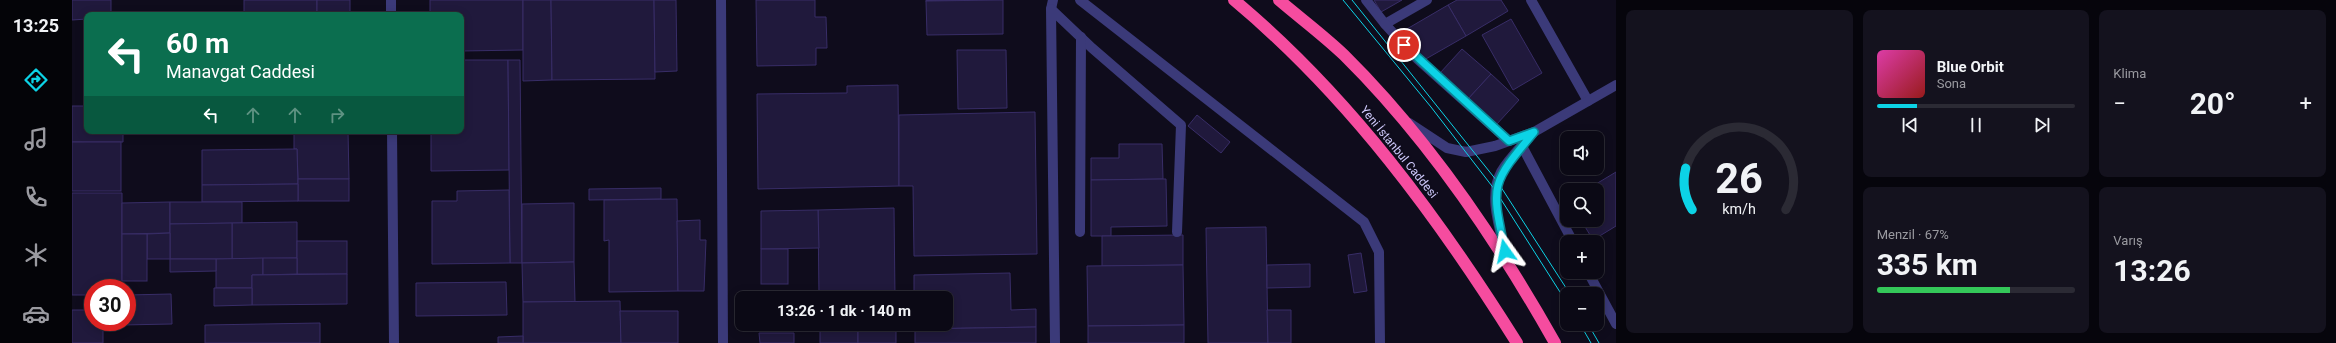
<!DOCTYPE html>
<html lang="tr">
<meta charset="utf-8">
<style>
:root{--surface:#0b0915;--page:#14121e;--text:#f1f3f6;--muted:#9a9aa0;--line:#2b2a34;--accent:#0cd3e6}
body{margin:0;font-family:Roboto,sans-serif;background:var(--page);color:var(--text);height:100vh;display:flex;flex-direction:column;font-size:15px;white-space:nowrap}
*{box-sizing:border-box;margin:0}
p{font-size:13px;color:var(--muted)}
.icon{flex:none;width:22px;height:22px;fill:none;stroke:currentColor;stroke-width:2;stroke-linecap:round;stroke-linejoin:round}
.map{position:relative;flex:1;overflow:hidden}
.details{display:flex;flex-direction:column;gap:10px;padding:10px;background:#06050c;width:720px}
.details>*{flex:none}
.hud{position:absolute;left:12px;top:12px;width:380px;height:122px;border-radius:8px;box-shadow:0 2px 10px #0003,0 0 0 1px var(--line);background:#0b6e4f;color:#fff;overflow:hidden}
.controls{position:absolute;left:1488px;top:131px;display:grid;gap:8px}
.controls a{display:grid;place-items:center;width:44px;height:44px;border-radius:8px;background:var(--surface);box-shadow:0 2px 10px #0003,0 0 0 1px var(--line);font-size:20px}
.speed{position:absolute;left:12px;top:279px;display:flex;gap:8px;font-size:20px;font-weight:700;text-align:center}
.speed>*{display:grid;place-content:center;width:52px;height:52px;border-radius:50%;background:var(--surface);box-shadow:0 2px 10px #0003,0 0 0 1px var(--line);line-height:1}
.speed .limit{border:6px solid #d22;background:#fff;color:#111}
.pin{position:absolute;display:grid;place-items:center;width:34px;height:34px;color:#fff;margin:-17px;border:2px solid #fff;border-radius:50%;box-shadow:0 1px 4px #0007}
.me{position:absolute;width:44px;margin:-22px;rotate:348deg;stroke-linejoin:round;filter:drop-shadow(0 0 3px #0008)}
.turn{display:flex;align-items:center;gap:14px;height:84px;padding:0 16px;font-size:18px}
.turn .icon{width:52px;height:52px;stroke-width:2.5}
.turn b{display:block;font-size:28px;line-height:34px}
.lanes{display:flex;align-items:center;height:38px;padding:0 16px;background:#0003;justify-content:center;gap:20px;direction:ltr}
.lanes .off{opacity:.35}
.big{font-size:30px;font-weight:700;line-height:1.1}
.details .widget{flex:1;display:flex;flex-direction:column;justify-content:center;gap:6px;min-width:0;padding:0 14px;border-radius:8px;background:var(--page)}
.details .dial{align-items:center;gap:0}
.dial svg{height:104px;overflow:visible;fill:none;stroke:var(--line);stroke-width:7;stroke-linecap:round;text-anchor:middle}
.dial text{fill:var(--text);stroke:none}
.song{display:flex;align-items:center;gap:12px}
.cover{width:48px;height:48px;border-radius:6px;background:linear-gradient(135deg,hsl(320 70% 55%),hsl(0 70% 35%))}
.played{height:4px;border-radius:2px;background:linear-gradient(90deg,var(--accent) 20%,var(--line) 20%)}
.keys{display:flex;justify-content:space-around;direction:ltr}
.heat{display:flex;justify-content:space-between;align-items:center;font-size:22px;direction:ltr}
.charge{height:6px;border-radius:3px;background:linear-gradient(90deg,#34c759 67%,var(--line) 0)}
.details .tiles{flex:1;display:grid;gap:10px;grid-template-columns:repeat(3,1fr)}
.widget:first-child{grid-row:span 2}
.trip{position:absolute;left:663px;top:291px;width:218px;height:40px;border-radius:8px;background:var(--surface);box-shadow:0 2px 10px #0003,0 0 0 1px var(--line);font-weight:700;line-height:40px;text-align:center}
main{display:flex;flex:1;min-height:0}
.tab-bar{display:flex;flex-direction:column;width:72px;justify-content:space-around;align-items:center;background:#040408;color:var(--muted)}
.tab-bar .icon{width:28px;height:28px}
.tab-bar .current{color:var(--accent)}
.tab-bar b{font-size:18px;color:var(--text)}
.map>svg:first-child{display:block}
</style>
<main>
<nav class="tab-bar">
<b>13:25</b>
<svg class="icon current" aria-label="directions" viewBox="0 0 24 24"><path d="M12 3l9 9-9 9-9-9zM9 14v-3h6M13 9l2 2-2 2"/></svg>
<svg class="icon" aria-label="music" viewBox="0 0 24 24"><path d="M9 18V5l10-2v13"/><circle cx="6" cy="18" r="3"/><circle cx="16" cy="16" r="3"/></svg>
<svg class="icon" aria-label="phone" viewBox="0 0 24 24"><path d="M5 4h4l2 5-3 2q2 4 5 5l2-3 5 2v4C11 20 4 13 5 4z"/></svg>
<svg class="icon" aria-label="climate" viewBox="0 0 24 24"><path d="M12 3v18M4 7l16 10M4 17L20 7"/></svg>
<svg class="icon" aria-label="car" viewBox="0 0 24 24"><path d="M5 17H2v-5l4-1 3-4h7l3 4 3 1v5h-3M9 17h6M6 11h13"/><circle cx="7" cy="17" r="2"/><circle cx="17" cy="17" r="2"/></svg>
</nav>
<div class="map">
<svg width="1544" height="343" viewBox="0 0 1544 343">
<rect width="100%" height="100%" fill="#0f0c1c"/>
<!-- building -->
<g fill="#20193c" stroke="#382d67">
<polygon points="0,0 39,0 39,13 44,13 44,15 15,15 15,19 0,20"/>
<rect x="172" y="0" width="73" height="15"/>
<rect x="245" y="0" width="33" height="15"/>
<polygon points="358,0 451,0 451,50 389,51 389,15 358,15"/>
<polygon points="451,0 479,0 480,80 451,81"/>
<polygon points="479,0 582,0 583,79 480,80"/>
<polygon points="582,0 604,0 605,71 583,72"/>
<polygon points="684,0 743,0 743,17 754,17 755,48 744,48 744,65 685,66"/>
<rect x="854" y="0" width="43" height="1"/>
<polygon points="931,0 931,34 855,35 854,1"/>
<polygon points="1302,0 1330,0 1309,12"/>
<polygon points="1385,0 1429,0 1436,11 1394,36 1376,5"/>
<polygon points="1376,5 1394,36 1352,60 1328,33"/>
<polygon points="1439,19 1470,73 1441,90 1410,35"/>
<polygon points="1390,49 1419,74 1396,99 1368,73"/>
<polygon points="885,50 934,50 935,108 886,109"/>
<polygon points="389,60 436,60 437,170 359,171 359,131 389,131"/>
<polygon points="436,60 448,60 450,263 438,263"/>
<polygon points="1419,74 1447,100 1424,125 1396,99"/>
<polygon points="826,85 827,186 686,189 685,94 775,93 775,86"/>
<polygon points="0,106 15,106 15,131 51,131 51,142 0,142"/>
<polygon points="963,112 965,254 842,256 841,186 827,186 827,115"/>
<polygon points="1125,115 1158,142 1149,153 1116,126"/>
<polygon points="222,131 276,131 277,179 226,179 225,149 222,149"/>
<rect x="0" y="142" width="49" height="49"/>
<polygon points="1047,144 1090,144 1091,179 1019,180 1019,158 1047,158"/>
<polygon points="225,149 226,184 130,185 130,150"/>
<polygon points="1544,172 1544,226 1521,240 1509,220 1525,220 1525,190 1514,190"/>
<rect x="226" y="179" width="51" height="22"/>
<polygon points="1091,179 1094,179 1095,226 1039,227 1039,236 1019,236 1019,180"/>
<polygon points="226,184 226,201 130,202 130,185"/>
<polygon points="589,188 589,199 517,200 517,189"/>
<polygon points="437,190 438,263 360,264 360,201 385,201 385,191"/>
<polygon points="0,193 50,193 50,288 21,288 21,295 0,295"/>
<polygon points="605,199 606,291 537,292 537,240 532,241 532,200"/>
<polygon points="98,202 98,233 50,234 50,203"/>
<polygon points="98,202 170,202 170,223 98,224"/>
<polygon points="502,203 502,262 450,263 450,204"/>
<polygon points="822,208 823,298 747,298 746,210"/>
<polygon points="746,210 747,248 689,249 689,211"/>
<polygon points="628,220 628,240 634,240 632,291 606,291 605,221"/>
<polygon points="225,222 225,258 160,259 160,223"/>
<polygon points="160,223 160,259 98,259 98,224"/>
<polygon points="1194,227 1196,343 1136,343 1134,228"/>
<polygon points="98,233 98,259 75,259 75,234"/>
<rect x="50" y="234" width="25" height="47"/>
<polygon points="1111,235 1111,265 1030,266 1030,236"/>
<rect x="225" y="241" width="50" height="33"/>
<rect x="689" y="249" width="27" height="35"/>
<polygon points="1289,253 1295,291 1282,293 1276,255"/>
<polygon points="191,258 191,275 180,275 180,288 144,288 144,259"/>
<polygon points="191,258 225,258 225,274 191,275"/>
<polygon points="98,259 144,259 144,271 98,272"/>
<polygon points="502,262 503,302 451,302 450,263"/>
<polygon points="1238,264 1238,287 1195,288 1195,265"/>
<polygon points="1111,265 1112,325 1016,326 1015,266"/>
<polygon points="938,273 939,310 964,309 964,327 843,329 843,324 874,324 874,298 842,298 842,275"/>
<polygon points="275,274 275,304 180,305 180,275"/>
<polygon points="434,282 435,315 344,316 344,283"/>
<polygon points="142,288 180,288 180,305 142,306"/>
<polygon points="99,294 100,324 50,325 50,322 55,322 55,295"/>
<polygon points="548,301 549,343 451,343 451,302"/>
<polygon points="0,310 21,310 21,322 31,322 31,343 0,343"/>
<polygon points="1195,310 1219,310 1219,343 1196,343"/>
<polygon points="548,311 606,311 606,343 549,343"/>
<polygon points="248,323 248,343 133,343 133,325"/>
<rect x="748" y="324" width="38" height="19"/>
<rect x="786" y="324" width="38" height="19"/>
<polygon points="1112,325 1112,343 1016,343 1016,326"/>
<polygon points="964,327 964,343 843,343 843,329"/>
<polygon points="687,333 722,333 722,343 688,343"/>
<polygon points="451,336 451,343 426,343 426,337"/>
</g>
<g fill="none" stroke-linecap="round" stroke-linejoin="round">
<!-- minor -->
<g stroke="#3b3a79" stroke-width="10">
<polyline points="319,0 319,15"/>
<polyline points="649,0 651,343"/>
<polyline points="981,0 979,9 983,343"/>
<polyline points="1008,0 1292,222 1307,252 1308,343"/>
<polyline points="1294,0 1313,24 1355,0"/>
<polyline points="1459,0 1516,101"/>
<polyline points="979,9 1020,48 1109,125 1105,232"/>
<polyline points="1313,24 1341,55 1437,141"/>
<polyline points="1337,123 1375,148 1394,152 1423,146 1462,132 1544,85"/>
<polyline points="320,131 322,343"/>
<polyline points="1450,146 1501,242"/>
<polyline points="1008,232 1009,37"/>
<path d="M1435 260C1430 234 1415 198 1429 172 1437 158 1450 146 1460 134"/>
<polyline points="1516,272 1544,324"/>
</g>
<!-- highway -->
<g stroke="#f54c9f" stroke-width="12">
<path d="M1162 0C1277 96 1366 217 1445 343"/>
<path d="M1207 0C1228 18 1251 35 1272 55 1356 138 1425 240 1483 343"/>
</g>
<!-- tram -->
<g stroke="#0cd3e6" stroke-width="1">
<polyline points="1271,0 1359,107 1423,190 1495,303"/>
<polyline points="1280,0 1425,181 1498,294"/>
<polyline points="1508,324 1519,343"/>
<polyline points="1516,324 1527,343"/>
</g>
</g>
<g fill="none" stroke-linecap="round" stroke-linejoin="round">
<!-- route casing -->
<g stroke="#088996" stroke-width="10">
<path id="route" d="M1332 45 1437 141 1462 132C1418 185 1419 184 1433 251"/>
</g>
<!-- route -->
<use href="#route" stroke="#0cd3e6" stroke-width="7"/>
</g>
<g text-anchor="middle" stroke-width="4" stroke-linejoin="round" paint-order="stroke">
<!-- street labels -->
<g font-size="12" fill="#cfcafc" stroke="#0f0c1c">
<text transform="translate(1327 152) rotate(51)" y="4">Yeni İstanbul Caddesi</text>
</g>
</g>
</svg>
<div class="controls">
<a><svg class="icon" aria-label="sound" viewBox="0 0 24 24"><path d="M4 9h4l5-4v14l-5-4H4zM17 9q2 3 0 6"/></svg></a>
<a><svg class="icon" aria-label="search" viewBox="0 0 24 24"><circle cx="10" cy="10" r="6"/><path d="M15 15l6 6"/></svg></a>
<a>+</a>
<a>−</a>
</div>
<div class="speed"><div class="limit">30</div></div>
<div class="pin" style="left:1332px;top:45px;background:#d93025"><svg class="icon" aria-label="arrive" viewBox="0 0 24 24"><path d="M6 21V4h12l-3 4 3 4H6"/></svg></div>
<svg class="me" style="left:1433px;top:251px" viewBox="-20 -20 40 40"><path d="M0-17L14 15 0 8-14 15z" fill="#0cd3e6" stroke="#fff" stroke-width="4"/></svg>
<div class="trip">13:26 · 1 dk · 140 m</div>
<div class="hud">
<div class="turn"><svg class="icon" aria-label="left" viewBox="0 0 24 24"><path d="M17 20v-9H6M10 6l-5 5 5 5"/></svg><div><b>60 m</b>Manavgat Caddesi</div></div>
<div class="lanes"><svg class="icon" aria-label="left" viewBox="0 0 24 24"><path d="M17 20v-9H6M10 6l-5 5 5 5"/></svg><svg class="icon off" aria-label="ahead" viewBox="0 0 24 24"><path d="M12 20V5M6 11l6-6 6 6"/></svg><svg class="icon off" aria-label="ahead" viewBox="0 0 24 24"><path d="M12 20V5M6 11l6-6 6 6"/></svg><svg class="icon off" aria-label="right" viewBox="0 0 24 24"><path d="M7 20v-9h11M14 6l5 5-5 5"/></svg></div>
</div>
</div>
<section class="details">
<div class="tiles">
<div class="widget dial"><svg viewBox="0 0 100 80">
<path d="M14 69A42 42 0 1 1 86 69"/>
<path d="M14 69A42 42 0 0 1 9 37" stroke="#0cd3e6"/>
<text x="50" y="56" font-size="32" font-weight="700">26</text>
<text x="50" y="72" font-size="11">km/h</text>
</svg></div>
<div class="widget">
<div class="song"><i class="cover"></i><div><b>Blue Orbit</b><p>Sona</p></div></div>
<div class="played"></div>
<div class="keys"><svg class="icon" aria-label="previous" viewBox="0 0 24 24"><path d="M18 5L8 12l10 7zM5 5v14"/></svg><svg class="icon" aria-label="pause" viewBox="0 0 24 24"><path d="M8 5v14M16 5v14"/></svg><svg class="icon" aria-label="next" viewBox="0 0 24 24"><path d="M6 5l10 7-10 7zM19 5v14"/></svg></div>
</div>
<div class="widget"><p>Klima</p>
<div class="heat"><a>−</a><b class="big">20°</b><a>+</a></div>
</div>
<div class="widget"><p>Menzil · 67%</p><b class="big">335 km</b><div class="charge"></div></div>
<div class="widget"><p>Varış</p><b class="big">13:26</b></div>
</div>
</section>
</main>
